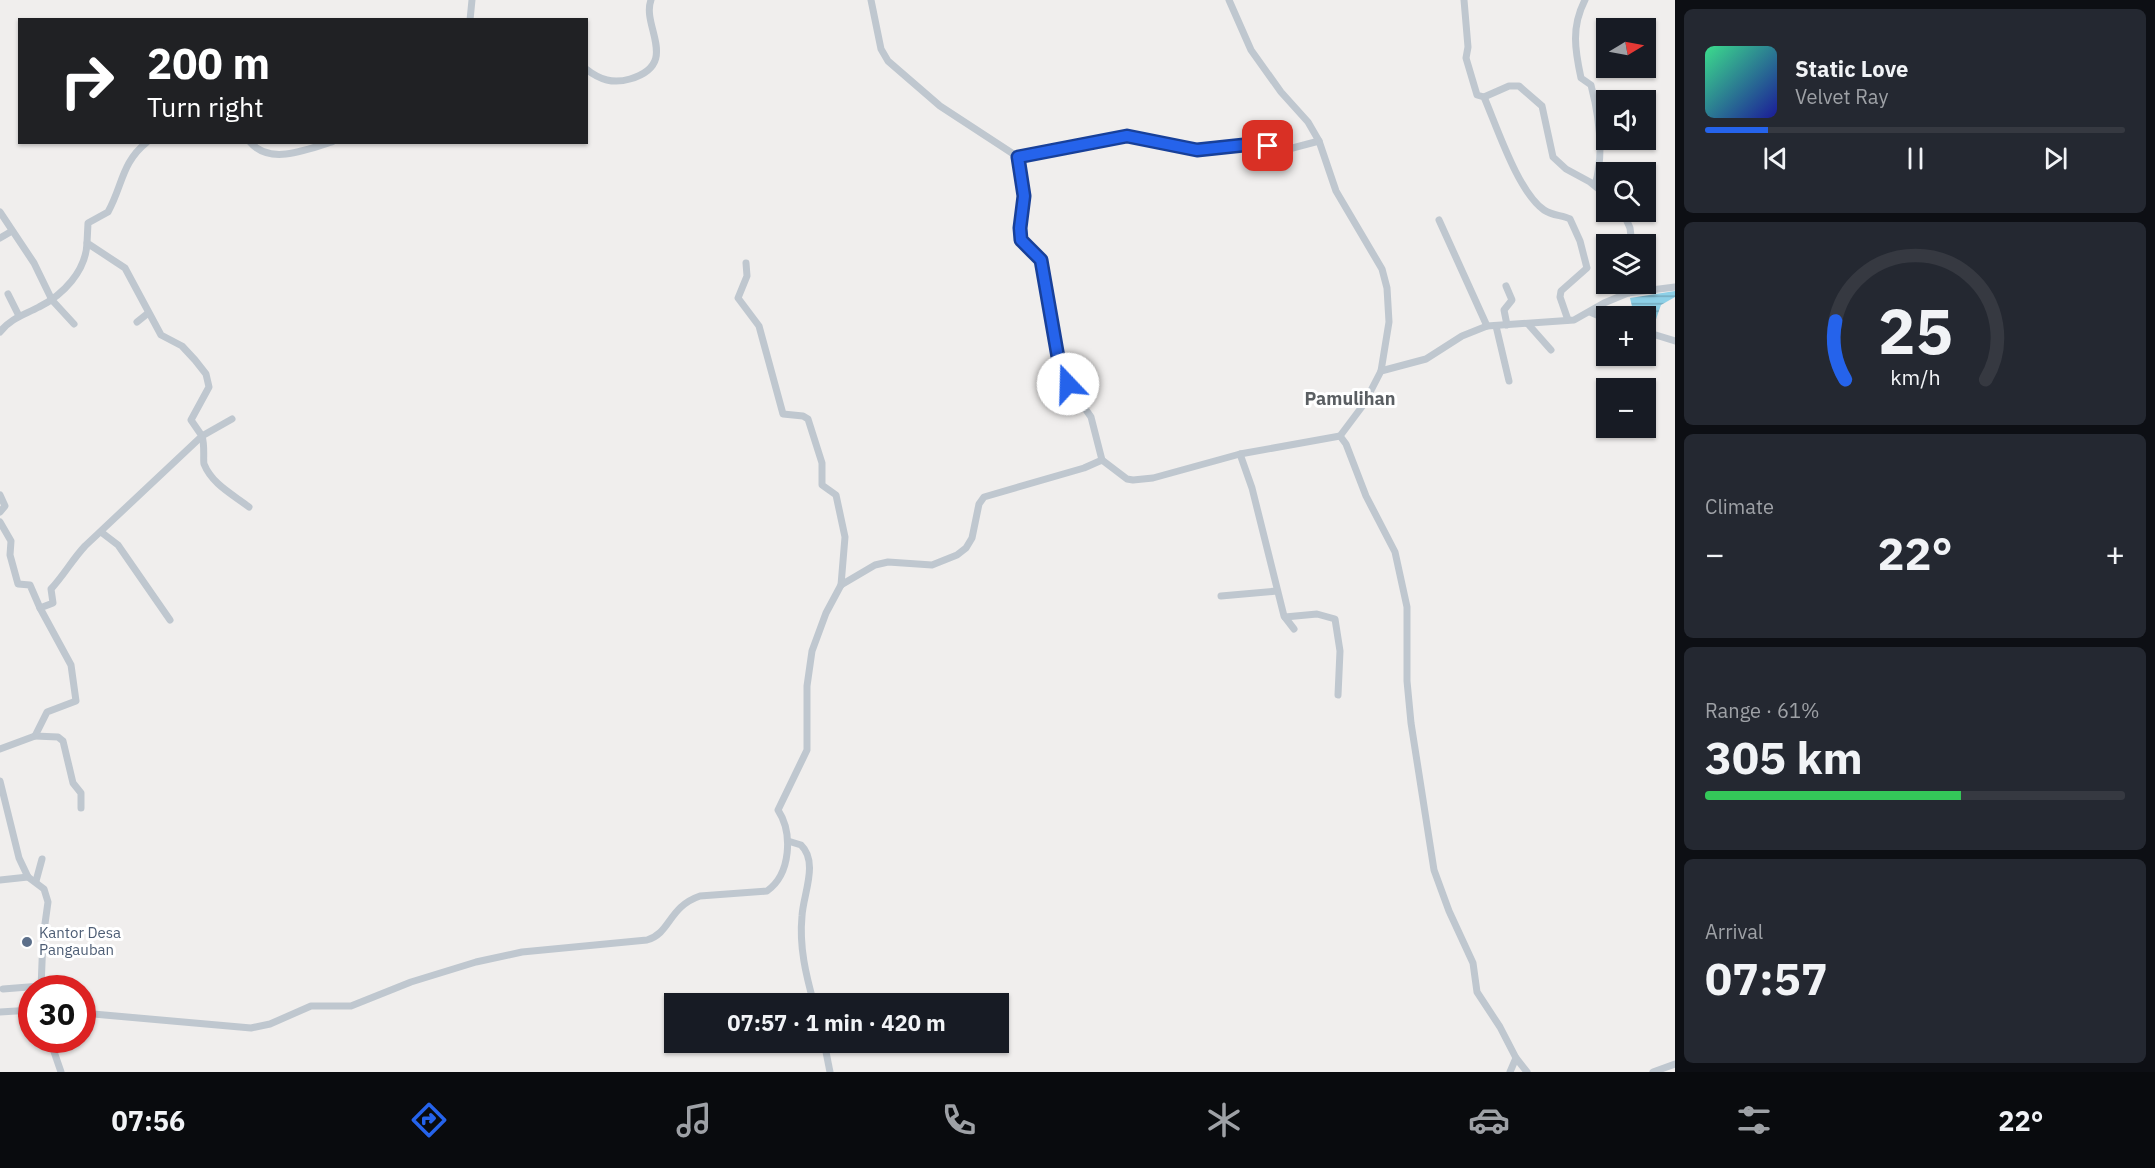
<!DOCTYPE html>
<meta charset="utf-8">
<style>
:root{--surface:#171b24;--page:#242831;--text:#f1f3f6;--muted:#9ea1a6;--line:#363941;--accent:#2563eb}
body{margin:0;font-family:"IBM Plex Sans",sans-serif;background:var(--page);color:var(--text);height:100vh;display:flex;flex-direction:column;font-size:22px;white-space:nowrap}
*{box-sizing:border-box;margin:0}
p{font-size:20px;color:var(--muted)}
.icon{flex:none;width:33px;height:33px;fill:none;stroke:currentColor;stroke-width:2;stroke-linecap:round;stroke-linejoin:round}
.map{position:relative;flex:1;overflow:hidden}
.side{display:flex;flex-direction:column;gap:9px;padding:9px;background:#0d0f14;width:480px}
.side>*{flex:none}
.hud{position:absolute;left:18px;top:18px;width:570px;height:126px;border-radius:0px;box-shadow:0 2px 4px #0004;background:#202124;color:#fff;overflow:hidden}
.needle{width:39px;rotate:80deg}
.tools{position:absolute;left:1596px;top:18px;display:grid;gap:12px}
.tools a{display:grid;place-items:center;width:60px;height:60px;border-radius:0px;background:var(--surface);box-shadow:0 2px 4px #0004;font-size:30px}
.speed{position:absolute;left:18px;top:975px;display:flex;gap:12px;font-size:30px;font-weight:700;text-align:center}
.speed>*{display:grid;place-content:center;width:78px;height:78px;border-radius:50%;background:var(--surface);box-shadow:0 2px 4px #0004;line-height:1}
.speed .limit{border:9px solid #d22;background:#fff;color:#111}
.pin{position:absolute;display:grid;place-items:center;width:51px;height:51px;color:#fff;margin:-26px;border-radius:12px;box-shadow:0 3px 9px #0006}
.me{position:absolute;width:66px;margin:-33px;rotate:339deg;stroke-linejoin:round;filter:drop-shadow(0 0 4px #0008)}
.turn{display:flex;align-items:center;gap:21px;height:126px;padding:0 30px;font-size:27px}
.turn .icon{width:78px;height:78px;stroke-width:2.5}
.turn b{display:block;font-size:42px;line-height:51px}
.big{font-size:45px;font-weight:700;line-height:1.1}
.side .widget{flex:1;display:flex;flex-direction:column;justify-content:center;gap:9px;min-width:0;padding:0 21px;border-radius:9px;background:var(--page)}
.side .dial{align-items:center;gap:0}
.dial svg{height:156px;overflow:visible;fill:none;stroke:var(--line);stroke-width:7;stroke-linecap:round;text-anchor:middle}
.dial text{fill:var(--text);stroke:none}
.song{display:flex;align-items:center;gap:18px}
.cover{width:72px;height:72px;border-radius:9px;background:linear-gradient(135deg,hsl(150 70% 55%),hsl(240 70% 35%))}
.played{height:6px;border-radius:3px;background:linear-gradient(90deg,var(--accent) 15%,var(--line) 15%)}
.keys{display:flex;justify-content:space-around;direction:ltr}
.heat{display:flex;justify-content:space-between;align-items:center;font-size:33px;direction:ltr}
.charge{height:9px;border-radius:4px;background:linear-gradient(90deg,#34c759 61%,var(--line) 0)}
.trip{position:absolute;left:664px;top:993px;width:345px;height:60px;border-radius:0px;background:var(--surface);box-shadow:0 2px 4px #0004;font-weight:700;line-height:60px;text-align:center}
.menu{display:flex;height:96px;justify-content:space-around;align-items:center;background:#090b0e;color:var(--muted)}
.menu .icon{width:42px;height:42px}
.menu .active{color:var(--accent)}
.menu b{font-size:27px;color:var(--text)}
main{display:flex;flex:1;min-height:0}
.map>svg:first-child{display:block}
</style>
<main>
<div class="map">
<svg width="1675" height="1072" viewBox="0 0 1675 1072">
<defs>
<pattern id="water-rules" width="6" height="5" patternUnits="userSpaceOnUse" patternTransform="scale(1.5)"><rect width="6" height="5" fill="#8dd0e7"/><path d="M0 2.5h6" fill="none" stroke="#75abbe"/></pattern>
</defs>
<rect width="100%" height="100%" fill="#f0eeed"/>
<!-- water -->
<polygon fill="url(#water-rules)" points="1675,291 1675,297 1661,305 1655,322 1634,315 1630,298"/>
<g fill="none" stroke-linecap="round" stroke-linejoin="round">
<!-- street -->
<g stroke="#bfc7cf" stroke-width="7">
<polyline points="871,0 881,49 888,61 940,106 1018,157 1036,156 1108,138 1127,136 1197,150 1244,145 1285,150 1319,141"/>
<polyline points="1229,0 1251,50 1281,92 1308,122 1319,141 1336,191 1382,269 1387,288 1389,322 1381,371"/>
<path d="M1464 0 1468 47 1466 58 1477 95 1484 97C1497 127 1518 192 1544 210 1553 216 1562 215 1570 219L1580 241 1587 268 1561 291 1560 297 1568 320"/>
<path d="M1585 0C1571 27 1575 50 1581 78L1591 85C1599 116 1604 155 1595 185"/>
<polyline points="470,20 472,0"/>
<path d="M586 69C600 80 613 84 630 79 681 64 641 26 651 0"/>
<polyline points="1484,97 1509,86 1519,86 1542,106 1553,157 1566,169 1590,182 1606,195"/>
<path d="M250 142C270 166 307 149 332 142"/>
<polyline points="1018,157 1024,196 1020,228 1021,240 1041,260 1059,363 1068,384 1091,417 1102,460"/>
<polyline points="0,212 34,263 51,298"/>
<polyline points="1623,212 1630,228 1632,244"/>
<polyline points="1439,220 1487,326"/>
<polyline points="0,238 12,231"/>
<polyline points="746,263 747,276 738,298 759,326 783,414 803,416 808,419 822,463 822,485 836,495 845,537 841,585"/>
<polyline points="1506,286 1512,300 1504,310 1507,325"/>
<polyline points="1628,293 1629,284"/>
<polyline points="8,294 19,316"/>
<polyline points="51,299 74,324"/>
<polyline points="1590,312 1606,319"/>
<polyline points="137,322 147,314"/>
<polyline points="1528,324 1551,350"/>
<polyline points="1496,326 1509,381"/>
<path d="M0 332C11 318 24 315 39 307 63 295 86 271 87 243"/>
<polyline points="1646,332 1675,341"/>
<path d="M232 419 202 436C205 445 203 460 204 464 212 484 232 494 249 507"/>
<polyline points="1340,436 1346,444 1366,496 1395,552 1407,607 1407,681 1411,723 1434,870 1449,911 1473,963 1477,992 1500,1027 1516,1058 1510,1072"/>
<polyline points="1240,454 1252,488 1284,616 1294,629"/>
<polyline points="0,495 5,506 0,512"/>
<polyline points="0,522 11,541 10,555 18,584 30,585 40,608"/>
<polyline points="101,532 118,545 170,620"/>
<polyline points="1221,596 1277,591"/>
<polyline points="1285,617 1317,614 1335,619 1340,651 1338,695"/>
<polyline points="35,736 58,737 63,741 73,783 81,793 81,808"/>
<path d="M0 749 35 736 47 712 76 701 71 665 40 608 53 603 51 589C64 575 72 560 85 546L202 436 191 420 209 387 206 374 195 360 182 346 161 335 125 268 87 243 88 223 108 212C123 185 121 163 147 142"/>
<polyline points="0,781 19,858 28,877 44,889 48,902 43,938 41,988"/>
<path d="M788 841 801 845C819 862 803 895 802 916 799 947 806 975 814 1004"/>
<polyline points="0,880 28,877"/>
<polyline points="36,881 42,859"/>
<polyline points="3,989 41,986"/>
<polyline points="0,1012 32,1010"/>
<path d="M82 1013 251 1028 270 1024 311 1006H351L411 982 476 962 522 952 647 940C671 933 668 907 700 896L767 891C791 874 793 833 778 810L807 750V686L812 651 826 613 841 585 875 565 888 562 932 565 957 555 966 548 972 538 979 504 984 497 1084 468 1102 460 1127 479 1133 480 1153 478 1240 454 1340 436 1364 404 1381 371 1426 359 1462 336 1487 326 1574 320 1604 303 1628 293 1675 287"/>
<polyline points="50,1040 61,1072"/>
<polyline points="824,1042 830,1072"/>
<polyline points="1516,1058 1527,1072"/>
<polyline points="1653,1072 1675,1064"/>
</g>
</g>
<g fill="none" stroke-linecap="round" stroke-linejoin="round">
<!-- route casing -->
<g stroke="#184099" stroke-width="15">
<polyline id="route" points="1068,384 1059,363 1041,260 1021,240 1020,228 1024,196 1018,157 1127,136 1197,150 1244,145 1268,146"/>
</g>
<!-- route -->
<use href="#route" stroke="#2563eb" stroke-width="10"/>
</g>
<!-- markers -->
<circle fill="#5c6f8a" stroke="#fff" stroke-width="2" cx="27" cy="942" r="6"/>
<g text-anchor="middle" stroke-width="6" stroke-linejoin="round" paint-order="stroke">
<!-- service labels -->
<g font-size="15" fill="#4e5e75" stroke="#fff" text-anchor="start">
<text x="39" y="938">Kantor Desa<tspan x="39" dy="17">Pangauban</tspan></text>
</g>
<!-- quarter labels -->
<g font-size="18" font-weight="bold" fill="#5a5e62" stroke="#fff">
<text x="1350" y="405">Pamulihan</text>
</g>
</g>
</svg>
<div class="tools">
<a><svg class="needle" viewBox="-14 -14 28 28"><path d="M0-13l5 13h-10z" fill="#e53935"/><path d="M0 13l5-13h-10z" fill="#9ea1a6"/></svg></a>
<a><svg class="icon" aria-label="sound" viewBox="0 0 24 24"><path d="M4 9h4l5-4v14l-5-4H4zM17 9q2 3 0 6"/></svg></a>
<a><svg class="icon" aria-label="search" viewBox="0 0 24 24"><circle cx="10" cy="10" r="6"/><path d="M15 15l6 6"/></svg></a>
<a><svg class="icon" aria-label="layers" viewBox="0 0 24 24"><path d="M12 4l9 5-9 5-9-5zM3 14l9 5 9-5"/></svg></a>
<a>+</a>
<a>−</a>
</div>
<div class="speed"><div class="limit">30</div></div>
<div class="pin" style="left:1268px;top:146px;background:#d93025"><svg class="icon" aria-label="arrive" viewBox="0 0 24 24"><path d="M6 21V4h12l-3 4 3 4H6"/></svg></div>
<svg class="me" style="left:1068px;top:384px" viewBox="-20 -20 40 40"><circle r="19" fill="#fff"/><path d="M0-13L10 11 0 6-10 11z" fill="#2563eb"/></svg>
<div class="trip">07:57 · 1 min · 420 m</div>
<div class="hud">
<div class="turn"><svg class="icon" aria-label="right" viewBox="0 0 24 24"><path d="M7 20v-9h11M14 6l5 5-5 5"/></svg><div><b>200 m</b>Turn right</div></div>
</div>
</div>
<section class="side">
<div class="widget">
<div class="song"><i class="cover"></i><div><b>Static Love</b><p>Velvet Ray</p></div></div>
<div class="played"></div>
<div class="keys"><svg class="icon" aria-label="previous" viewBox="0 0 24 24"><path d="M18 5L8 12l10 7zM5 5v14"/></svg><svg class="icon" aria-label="pause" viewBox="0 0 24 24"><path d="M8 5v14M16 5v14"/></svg><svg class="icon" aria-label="next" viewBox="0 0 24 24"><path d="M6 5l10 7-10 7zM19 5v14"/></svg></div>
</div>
<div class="widget dial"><svg viewBox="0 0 100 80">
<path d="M14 69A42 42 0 1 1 86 69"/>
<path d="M14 69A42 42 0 0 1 9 39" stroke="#2563eb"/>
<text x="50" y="56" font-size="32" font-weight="700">25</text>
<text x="50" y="72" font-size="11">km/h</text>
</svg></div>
<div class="widget"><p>Climate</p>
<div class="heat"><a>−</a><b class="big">22°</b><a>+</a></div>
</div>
<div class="widget"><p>Range · 61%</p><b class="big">305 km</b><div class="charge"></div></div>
<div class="widget"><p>Arrival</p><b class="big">07:57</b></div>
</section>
</main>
<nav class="menu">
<b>07:56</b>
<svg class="icon active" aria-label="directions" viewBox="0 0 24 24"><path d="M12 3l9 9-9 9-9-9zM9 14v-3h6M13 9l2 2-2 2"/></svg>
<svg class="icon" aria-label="music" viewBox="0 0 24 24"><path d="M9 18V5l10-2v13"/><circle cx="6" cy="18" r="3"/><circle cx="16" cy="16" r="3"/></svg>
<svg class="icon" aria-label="phone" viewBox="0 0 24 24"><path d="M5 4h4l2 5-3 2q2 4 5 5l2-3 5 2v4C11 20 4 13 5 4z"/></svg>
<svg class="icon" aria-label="climate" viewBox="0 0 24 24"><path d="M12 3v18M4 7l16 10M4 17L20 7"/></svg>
<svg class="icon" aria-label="car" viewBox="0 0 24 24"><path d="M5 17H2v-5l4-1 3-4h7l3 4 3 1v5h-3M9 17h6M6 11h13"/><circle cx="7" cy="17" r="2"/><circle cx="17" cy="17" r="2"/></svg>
<svg class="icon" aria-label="filters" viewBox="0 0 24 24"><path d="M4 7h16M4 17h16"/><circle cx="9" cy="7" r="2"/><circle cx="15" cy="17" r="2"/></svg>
<b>22°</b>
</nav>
